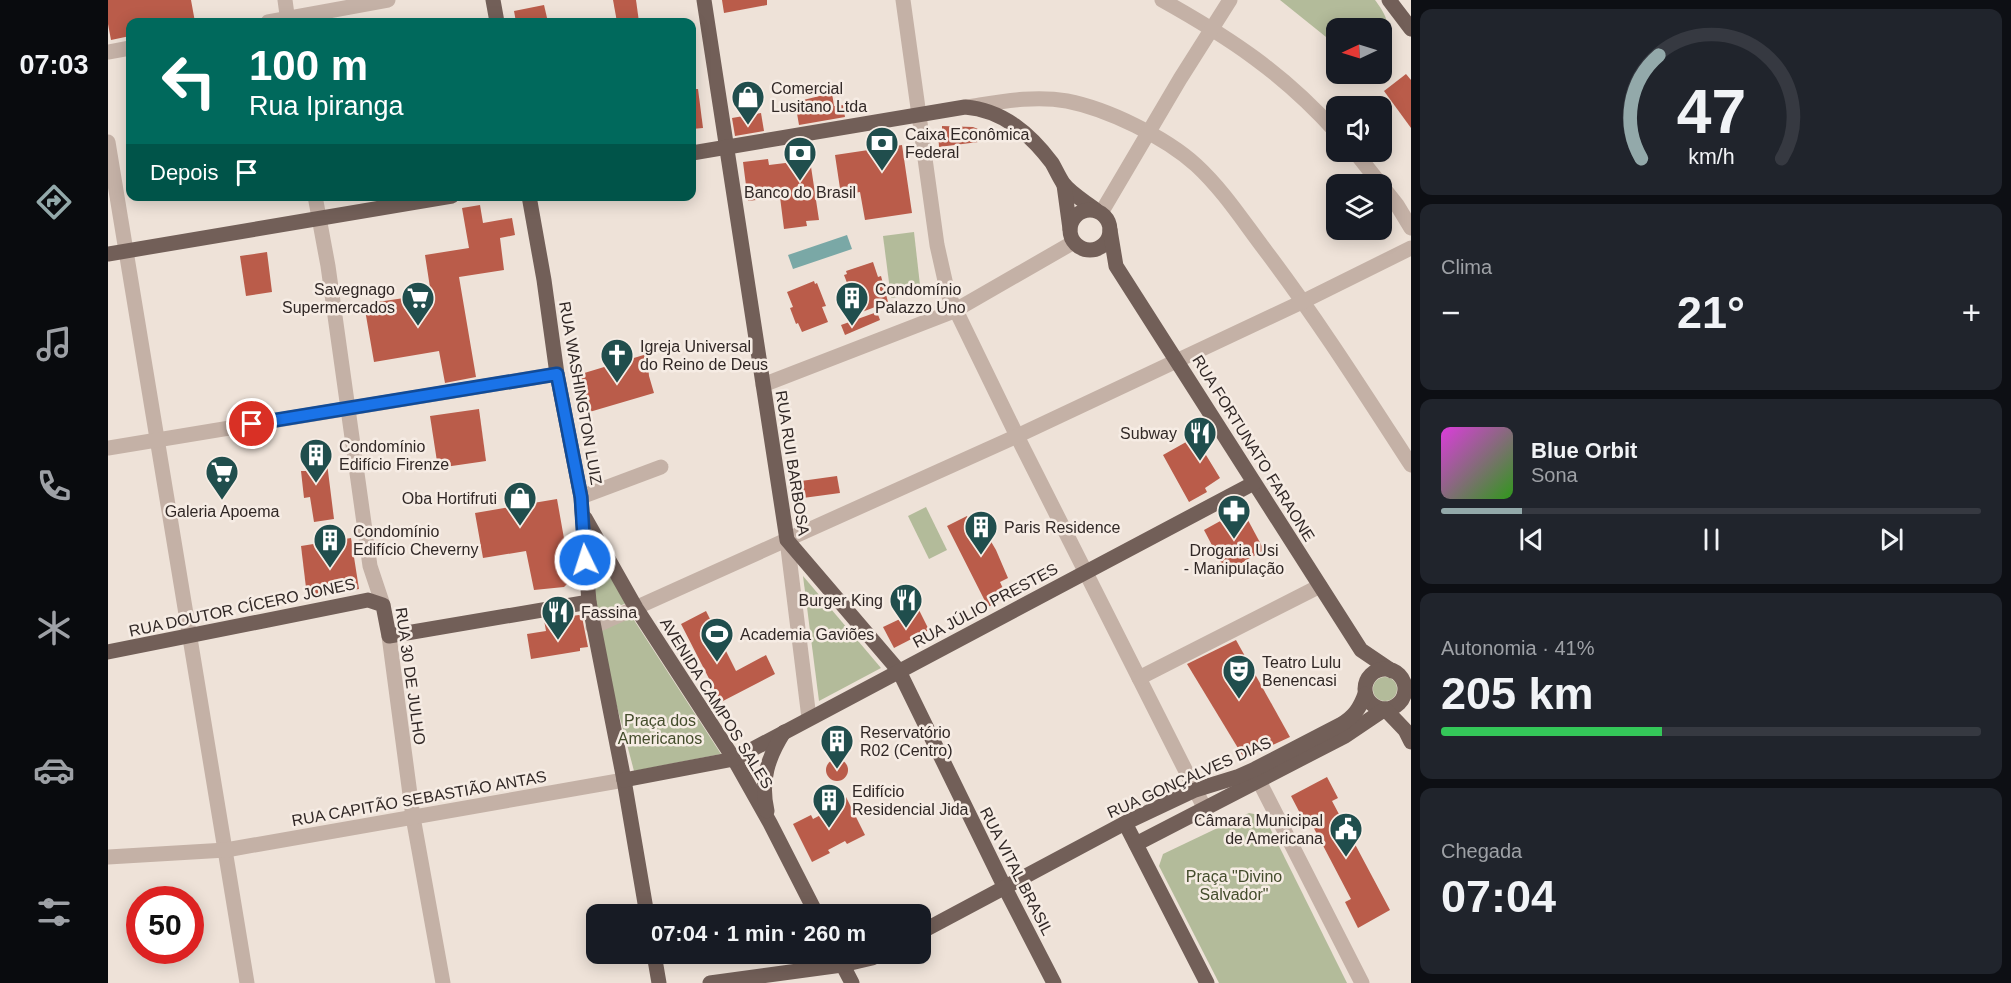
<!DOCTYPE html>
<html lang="pt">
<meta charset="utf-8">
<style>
:root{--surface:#171b24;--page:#20242c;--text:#f1f3f6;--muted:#9ea1a6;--line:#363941;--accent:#93a9aa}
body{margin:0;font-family:Helvetica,sans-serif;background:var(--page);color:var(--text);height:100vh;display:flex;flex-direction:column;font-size:22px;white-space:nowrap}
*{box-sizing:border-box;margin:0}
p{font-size:20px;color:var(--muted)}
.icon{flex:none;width:33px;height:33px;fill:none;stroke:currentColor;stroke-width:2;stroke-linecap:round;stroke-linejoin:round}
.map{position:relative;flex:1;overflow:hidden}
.side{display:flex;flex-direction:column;gap:9px;padding:9px;background:#0d0f14;width:600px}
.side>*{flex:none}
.banner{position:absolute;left:18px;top:18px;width:570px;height:183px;border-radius:12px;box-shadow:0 3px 15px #0003;background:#00695c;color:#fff;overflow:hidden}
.needle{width:39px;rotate:266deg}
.fabs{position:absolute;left:1218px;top:18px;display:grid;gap:12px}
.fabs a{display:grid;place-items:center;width:66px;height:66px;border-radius:12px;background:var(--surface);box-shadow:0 3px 15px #0003;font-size:30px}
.speed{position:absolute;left:18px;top:886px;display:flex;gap:12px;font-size:30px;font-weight:700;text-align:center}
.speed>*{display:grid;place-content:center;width:78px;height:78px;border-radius:50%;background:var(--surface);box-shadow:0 3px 15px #0003;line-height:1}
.speed .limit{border:9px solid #d22;background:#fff;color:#111}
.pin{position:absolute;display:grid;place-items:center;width:51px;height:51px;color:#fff;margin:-26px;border:3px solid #fff;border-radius:50%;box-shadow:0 2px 6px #0007}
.me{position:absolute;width:66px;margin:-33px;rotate:356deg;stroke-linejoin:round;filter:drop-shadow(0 0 4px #0008)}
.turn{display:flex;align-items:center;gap:21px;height:126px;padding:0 24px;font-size:27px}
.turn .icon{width:78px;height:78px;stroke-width:2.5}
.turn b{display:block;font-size:42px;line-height:51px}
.then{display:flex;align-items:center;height:57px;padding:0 24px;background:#0003;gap:12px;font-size:22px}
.big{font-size:45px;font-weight:600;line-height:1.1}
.side .tile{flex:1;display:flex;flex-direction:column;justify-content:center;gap:9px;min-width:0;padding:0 21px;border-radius:12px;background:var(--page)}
.side .dial{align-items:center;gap:0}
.dial svg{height:156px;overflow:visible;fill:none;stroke:var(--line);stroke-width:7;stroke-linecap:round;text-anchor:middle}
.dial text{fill:var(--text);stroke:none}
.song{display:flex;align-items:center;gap:18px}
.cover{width:72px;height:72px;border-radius:9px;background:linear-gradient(135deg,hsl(300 70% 55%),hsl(110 70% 35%))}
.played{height:6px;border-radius:3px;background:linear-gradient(90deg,var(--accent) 15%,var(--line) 15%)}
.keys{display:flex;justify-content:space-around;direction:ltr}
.heat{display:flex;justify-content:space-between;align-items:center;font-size:33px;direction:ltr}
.charge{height:9px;border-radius:4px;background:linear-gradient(90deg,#34c759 41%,var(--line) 0)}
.trip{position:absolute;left:478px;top:904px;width:345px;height:60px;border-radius:12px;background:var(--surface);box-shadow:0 3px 15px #0003;font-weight:600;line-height:60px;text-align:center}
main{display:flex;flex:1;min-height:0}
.dock{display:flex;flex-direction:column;width:108px;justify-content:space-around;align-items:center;background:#090b0e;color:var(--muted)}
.dock .icon{width:42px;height:42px}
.dock .current{color:var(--accent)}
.dock b{font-size:27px;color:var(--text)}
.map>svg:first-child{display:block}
</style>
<main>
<nav class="dock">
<b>07:03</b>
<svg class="icon current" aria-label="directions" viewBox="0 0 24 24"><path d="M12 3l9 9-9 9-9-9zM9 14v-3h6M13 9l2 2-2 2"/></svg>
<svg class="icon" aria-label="music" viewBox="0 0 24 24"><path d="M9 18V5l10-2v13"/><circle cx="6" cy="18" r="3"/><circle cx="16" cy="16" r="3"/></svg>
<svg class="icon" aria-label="phone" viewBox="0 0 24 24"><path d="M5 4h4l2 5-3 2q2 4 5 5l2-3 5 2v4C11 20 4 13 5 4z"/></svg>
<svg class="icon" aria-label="climate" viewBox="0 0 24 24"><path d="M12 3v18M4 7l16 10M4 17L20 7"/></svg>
<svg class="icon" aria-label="car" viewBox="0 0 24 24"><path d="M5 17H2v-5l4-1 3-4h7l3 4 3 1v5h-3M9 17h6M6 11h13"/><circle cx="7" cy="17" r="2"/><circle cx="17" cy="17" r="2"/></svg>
<svg class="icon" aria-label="filters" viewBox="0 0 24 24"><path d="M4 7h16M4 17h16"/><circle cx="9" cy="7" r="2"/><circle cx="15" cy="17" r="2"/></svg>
</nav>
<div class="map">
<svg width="1303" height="983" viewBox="0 0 1303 983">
<rect width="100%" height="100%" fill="#eee2d8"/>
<!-- green -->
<g fill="#b3bb9a">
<path d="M1172 0H1267C1276 12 1286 27 1274 40V28H1228V45Z"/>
<polygon points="806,232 813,294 783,298 775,236"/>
<polygon points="818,507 839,550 821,559 800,516"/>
<polygon points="485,556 521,602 489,615"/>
<polygon points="695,576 773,668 711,701"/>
<polygon points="524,617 613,754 526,771 489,631"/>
<circle cx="1277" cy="689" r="12"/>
<polygon points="1141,813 1156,816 1239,983 1111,983 1051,866 1055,854"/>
</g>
<!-- water -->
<polygon fill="#7aa8a6" points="739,235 744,249 685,269 680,255"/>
<!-- building -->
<g fill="#ba5c4a">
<polygon points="0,0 83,0 87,22 22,22 22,36 3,40 0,24"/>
<polygon points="505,0 528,0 531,22 509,22"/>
<polygon points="614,0 659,0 659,5 616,13"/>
<polygon points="436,5 440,22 408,22 406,11"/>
<polygon points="1298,74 1303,80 1303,128 1276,91"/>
<polygon points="584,89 590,89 595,128 584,129"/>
<polygon points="724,93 726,106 735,105 737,117 691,125 687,102"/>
<polygon points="653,113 656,131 627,136 624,118"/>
<polygon points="834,126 865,127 875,131 878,141 831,147 830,132 834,132"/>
<polygon points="794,145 804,213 757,220 752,192 733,195 727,155"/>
<polygon points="660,159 661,165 702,160 711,220 698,221 699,226 676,229 672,197 640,201 635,162"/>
<polygon points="372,205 375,223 404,218 407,235 392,238 396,270 351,277 368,377 337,383 331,351 266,362 256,304 323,294 317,255 361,248 354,208"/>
<polygon points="159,252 164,292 138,296 132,256"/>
<polygon points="765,262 770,277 773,276 780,302 754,312 746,291 743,293 736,275 739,274 738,271"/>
<polygon points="706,281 707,284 709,283 718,306 714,307 720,322 694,332 690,323 688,324 682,308 685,307 679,292"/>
<polygon points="769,312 772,320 737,335 733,325"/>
<polygon points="539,354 541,376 546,393 478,413 473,374"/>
<polygon points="371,409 378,461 330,468 322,416"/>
<polygon points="1087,437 1112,478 1097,488 1099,492 1081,502 1055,455"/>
<polygon points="214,443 217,463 219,463 226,519 206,522 202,497 196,498 193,471 198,471 195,446"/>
<polygon points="729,476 732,493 695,498 693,481"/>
<polygon points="449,499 457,544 465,578 456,587 426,590 418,551 375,558 367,513"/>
<polygon points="1134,509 1156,550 1118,572 1096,530"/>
<polygon points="859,516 865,526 872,523 888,550 900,578 892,582 899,597 880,607 839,526"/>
<polygon points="243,538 251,589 199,596 193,546"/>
<polygon points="811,610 821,630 786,648 775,627"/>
<polygon points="598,611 628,671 658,655 667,674 613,702 573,624"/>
<polygon points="471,615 474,617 480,647 472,648 472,651 423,659 419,634 438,631 436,620"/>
<polygon points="1128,640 1182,737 1136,758 1079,664"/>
<circle cx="729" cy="770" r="11"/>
<polygon points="1219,777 1230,798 1224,801 1282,910 1250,928 1237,902 1243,899 1199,815 1194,817 1183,796"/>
<polygon points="738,797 757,835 739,844 737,841 720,850 722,853 704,862 685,824 703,815 705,819 724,809 722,805"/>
</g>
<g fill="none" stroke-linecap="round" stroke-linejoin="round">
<!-- minor -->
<g stroke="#c4b1a6" stroke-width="15">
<polyline points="177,0 180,22"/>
<polyline points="795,0 829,245 840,294 909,436 1097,809"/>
<path d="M1054 0C1122 38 1175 73 1228 132"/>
<polyline points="160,22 280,0"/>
<polyline points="0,52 22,48"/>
<path d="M859 107C892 102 925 95 959 101 1000 109 1057 137 1088 165 1114 189 1133 218 1154 246 1208 317 1255 391 1303 465"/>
<polyline points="0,142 139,983"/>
<polyline points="1247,152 1289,205 1303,228"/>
<polyline points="207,196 220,266 262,566 275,605"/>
<polyline points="993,213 1072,79 1122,0"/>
<polyline points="655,385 846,311 966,242"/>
<polyline points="0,448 449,374"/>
<polyline points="473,497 553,467"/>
<polyline points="679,540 701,718"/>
<polyline points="485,627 909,436 1196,301 1303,248"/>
<polyline points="281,636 305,817 335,983"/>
<polyline points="1031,678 1212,586"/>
<polyline points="1151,781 1254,983"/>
<polyline points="0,857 118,850 516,780"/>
</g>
<!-- major -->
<g stroke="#725f58" stroke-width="15">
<polyline points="385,0 389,22"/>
<polyline points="596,0 679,540 791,671 897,888 946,983"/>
<polyline points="1281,0 1303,29"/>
<path d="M584 153 857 107C895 110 922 134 944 163 948 170 951 177 955 183 963 194 978 202 988 210"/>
<polyline points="956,185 962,229"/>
<polyline points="421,196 436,280 449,374 473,497 481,602 516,780 539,915"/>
<circle cx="982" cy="230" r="20"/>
<polyline points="1002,230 1008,266 1253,650 1284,671"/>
<polyline points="0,254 344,196"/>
<polyline points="477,518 528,608 626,759 662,823 709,915"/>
<polyline points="0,652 260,600 275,605 281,636 481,602"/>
<circle cx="1277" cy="689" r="20"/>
<polyline points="516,780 626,759 1146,483"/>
<path d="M659 811C652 781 660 757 676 732"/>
<polyline points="1017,823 1099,983"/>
<polyline points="1028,844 1237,736 1277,709 1297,730 1303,742"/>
<path d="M813 932 1017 823 1087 790 1129 777 1147 769 1232 725C1246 717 1252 708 1257 694"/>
<polyline points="546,954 551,983"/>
<polyline points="729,954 744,983"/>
<polyline points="602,983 734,965 764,958 772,954"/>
</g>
</g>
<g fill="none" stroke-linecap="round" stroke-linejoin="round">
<!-- route casing -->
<g stroke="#114b97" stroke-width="15">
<polyline id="route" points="144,424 449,374 473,497 477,560"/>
</g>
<!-- route -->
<use href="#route" stroke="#1a73e8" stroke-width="10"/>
</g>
<!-- icons -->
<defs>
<g id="shop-pin" transform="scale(1.725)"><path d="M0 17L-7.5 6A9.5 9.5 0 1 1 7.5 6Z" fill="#204e4d" stroke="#f6ece4"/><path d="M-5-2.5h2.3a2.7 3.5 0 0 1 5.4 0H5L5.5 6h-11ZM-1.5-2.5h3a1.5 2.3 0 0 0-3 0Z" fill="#fff"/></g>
<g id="bank-pin" transform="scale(1.725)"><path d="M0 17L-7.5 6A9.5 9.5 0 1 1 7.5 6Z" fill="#204e4d" stroke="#f6ece4"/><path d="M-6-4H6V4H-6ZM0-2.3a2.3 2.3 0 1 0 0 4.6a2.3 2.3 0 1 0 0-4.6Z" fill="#fff"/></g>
<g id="supermarket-pin" transform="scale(1.725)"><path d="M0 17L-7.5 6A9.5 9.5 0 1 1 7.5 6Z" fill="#204e4d" stroke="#f6ece4"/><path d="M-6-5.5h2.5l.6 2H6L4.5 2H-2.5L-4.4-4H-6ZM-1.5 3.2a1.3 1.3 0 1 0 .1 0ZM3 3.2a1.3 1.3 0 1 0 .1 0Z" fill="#fff"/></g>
<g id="building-pin" transform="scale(1.725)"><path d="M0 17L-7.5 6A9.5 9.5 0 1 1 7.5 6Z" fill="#204e4d" stroke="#f6ece4"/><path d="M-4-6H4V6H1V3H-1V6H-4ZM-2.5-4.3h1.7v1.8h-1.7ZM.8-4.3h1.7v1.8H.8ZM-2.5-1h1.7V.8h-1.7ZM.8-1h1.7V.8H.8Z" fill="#fff"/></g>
<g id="church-pin" transform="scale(1.725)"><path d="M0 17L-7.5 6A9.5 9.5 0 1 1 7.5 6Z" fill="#204e4d" stroke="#f6ece4"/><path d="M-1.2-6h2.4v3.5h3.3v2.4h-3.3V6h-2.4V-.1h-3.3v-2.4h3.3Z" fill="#fff"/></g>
<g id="restaurant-pin" transform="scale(1.725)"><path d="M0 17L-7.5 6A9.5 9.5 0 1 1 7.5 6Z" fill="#204e4d" stroke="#f6ece4"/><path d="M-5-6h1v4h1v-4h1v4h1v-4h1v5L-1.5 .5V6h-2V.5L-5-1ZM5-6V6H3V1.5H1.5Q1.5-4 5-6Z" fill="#fff"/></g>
<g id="pharmacy-pin" transform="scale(1.725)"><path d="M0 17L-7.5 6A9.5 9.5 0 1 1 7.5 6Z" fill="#204e4d" stroke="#f6ece4"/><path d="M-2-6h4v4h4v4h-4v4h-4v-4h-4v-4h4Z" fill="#fff"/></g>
<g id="stadium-pin" transform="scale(1.725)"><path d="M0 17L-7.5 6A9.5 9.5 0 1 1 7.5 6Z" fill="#204e4d" stroke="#f6ece4"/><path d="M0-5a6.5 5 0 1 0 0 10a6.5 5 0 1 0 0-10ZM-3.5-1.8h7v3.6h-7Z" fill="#fff"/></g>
<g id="theatre-pin" transform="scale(1.725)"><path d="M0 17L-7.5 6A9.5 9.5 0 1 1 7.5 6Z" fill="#204e4d" stroke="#f6ece4"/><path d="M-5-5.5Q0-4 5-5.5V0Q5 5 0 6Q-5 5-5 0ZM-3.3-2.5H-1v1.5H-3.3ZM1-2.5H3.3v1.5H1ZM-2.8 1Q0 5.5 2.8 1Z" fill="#fff"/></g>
<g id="civic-pin" transform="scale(1.725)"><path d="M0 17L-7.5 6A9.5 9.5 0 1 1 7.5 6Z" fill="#204e4d" stroke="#f6ece4"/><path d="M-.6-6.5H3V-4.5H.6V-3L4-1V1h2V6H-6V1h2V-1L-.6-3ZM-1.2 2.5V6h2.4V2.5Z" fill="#fff"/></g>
</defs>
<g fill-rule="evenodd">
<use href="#shop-pin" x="640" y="97"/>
<use href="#bank-pin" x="774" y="143"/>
<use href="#bank-pin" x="692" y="153"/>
<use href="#supermarket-pin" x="310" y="298"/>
<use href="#building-pin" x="744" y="298"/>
<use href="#church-pin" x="509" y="355"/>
<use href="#restaurant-pin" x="1092" y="433"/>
<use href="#building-pin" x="208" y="455"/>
<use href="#supermarket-pin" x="114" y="472"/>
<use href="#shop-pin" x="412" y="498"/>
<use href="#pharmacy-pin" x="1126" y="511"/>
<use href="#building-pin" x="873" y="527"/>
<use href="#building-pin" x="222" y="540"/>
<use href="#restaurant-pin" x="798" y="600"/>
<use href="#restaurant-pin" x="450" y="612"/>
<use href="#stadium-pin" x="609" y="634"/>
<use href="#theatre-pin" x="1131" y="671"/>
<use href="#building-pin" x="729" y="741"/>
<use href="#building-pin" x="721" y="800"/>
<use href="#civic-pin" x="1238" y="829"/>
</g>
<g text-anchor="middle" stroke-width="5" stroke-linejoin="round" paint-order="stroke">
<!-- poi labels -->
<g font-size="16" fill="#312826" stroke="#f6ece4" text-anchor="start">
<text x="663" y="94">Comercial<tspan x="663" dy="18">Lusitano Ltda</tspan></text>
<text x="797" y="140">Caixa Econômica<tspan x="797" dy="18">Federal</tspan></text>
<text x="692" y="198" text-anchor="middle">Banco do Brasil</text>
<text x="287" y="295" text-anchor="end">Savegnago<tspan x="287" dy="18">Supermercados</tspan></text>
<text x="767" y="295">Condomínio<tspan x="767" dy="18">Palazzo Uno</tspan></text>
<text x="532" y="352">Igreja Universal<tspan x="532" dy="18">do Reino de Deus</tspan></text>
<text x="1069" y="439" text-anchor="end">Subway</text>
<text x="231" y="452">Condomínio<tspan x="231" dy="18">Edifício Firenze</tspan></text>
<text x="389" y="504" text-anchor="end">Oba Hortifruti</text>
<text x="114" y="517" text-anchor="middle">Galeria Apoema</text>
<text x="896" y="533">Paris Residence</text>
<text x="245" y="537">Condomínio<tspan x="245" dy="18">Edifício Cheverny</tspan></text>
<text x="1126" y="556" text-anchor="middle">Drogaria Usi<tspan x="1126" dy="18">- Manipulação</tspan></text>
<text x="775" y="606" text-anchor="end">Burger King</text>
<text x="473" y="618">Fassina</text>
<text x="632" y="640">Academia Gaviões</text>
<text x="1154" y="668">Teatro Lulu<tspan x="1154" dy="18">Benencasi</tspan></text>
<text x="752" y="738">Reservatório<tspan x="752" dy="18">R02 (Centro)</tspan></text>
<text x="744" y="797">Edifício<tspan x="744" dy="18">Residencial Jida</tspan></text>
<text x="1215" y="826" text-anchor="end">Câmara Municipal<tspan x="1215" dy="18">de Americana</tspan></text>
</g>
<!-- street labels -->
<g font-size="16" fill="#312826" stroke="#f6ece4">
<text transform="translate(473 393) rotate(80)" y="6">RUA WASHINGTON LUIZ</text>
<text transform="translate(1146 448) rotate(58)" y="6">RUA FORTUNATO FARAONE</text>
<text transform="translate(685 463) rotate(81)" y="6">RUA RUI BARBOSA</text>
<text transform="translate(877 605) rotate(-28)" y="6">RUA JÚLIO PRESTES</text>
<text transform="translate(134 607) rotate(-12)" y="6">RUA DOUTOR CÍCERO JONES</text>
<text transform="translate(303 676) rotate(82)" y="6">RUA 30 DE JULHO</text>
<text transform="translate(609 703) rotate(58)" y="6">AVENIDA CAMPOS SALES</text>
<text transform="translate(1081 777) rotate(-24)" y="6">RUA GONÇALVES DIAS</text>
<text transform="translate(311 798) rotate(-10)" y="6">RUA CAPITÃO SEBASTIÃO ANTAS</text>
<text transform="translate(909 871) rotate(63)" y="6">RUA VITAL BRASIL</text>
</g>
<!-- park labels -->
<g font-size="16" fill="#444d2c" stroke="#f6ece4">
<text x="552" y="726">Praça dos<tspan x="552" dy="18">Americanos</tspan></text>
<text x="1126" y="882">Praça "Divino<tspan x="1126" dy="18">Salvador"</tspan></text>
</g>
</g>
</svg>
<div class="fabs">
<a><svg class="needle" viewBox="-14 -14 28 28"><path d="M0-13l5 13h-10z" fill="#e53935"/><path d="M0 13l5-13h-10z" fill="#9ea1a6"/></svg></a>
<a><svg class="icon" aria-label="sound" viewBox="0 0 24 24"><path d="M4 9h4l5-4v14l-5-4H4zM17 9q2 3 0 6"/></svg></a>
<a><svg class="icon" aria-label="layers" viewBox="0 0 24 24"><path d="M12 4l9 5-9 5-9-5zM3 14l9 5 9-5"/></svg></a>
</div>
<div class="speed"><div class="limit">50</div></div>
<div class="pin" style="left:144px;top:424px;background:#d93025"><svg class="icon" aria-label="arrive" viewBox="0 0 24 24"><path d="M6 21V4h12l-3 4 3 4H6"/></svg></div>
<svg class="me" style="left:477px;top:560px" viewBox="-20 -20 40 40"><circle r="17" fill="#1a73e8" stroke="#fff" stroke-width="3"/><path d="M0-11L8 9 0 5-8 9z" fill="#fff"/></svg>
<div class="trip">07:04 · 1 min · 260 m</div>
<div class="banner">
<div class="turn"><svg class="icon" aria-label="left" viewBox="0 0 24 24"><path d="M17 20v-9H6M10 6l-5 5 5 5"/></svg><div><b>100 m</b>Rua Ipiranga</div></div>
<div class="then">Depois<svg class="icon" aria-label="arrive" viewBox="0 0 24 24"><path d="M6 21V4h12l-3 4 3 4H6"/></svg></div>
</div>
</div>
<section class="side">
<div class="tile dial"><svg viewBox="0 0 100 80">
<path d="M14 69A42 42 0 1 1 86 69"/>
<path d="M14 69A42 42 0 0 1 23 16" stroke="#93a9aa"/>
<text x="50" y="56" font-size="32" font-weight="700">47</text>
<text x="50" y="72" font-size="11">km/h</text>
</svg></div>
<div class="tile"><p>Clima</p>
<div class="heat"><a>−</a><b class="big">21°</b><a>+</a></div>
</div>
<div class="tile">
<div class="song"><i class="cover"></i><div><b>Blue Orbit</b><p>Sona</p></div></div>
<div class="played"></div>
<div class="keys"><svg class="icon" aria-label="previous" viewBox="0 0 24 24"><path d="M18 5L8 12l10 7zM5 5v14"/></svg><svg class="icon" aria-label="pause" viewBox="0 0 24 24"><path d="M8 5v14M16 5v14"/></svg><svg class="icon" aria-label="next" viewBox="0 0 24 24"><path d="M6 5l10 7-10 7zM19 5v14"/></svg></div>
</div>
<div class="tile"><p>Autonomia · 41%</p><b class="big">205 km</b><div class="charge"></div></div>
<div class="tile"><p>Chegada</p><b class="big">07:04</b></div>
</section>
</main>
